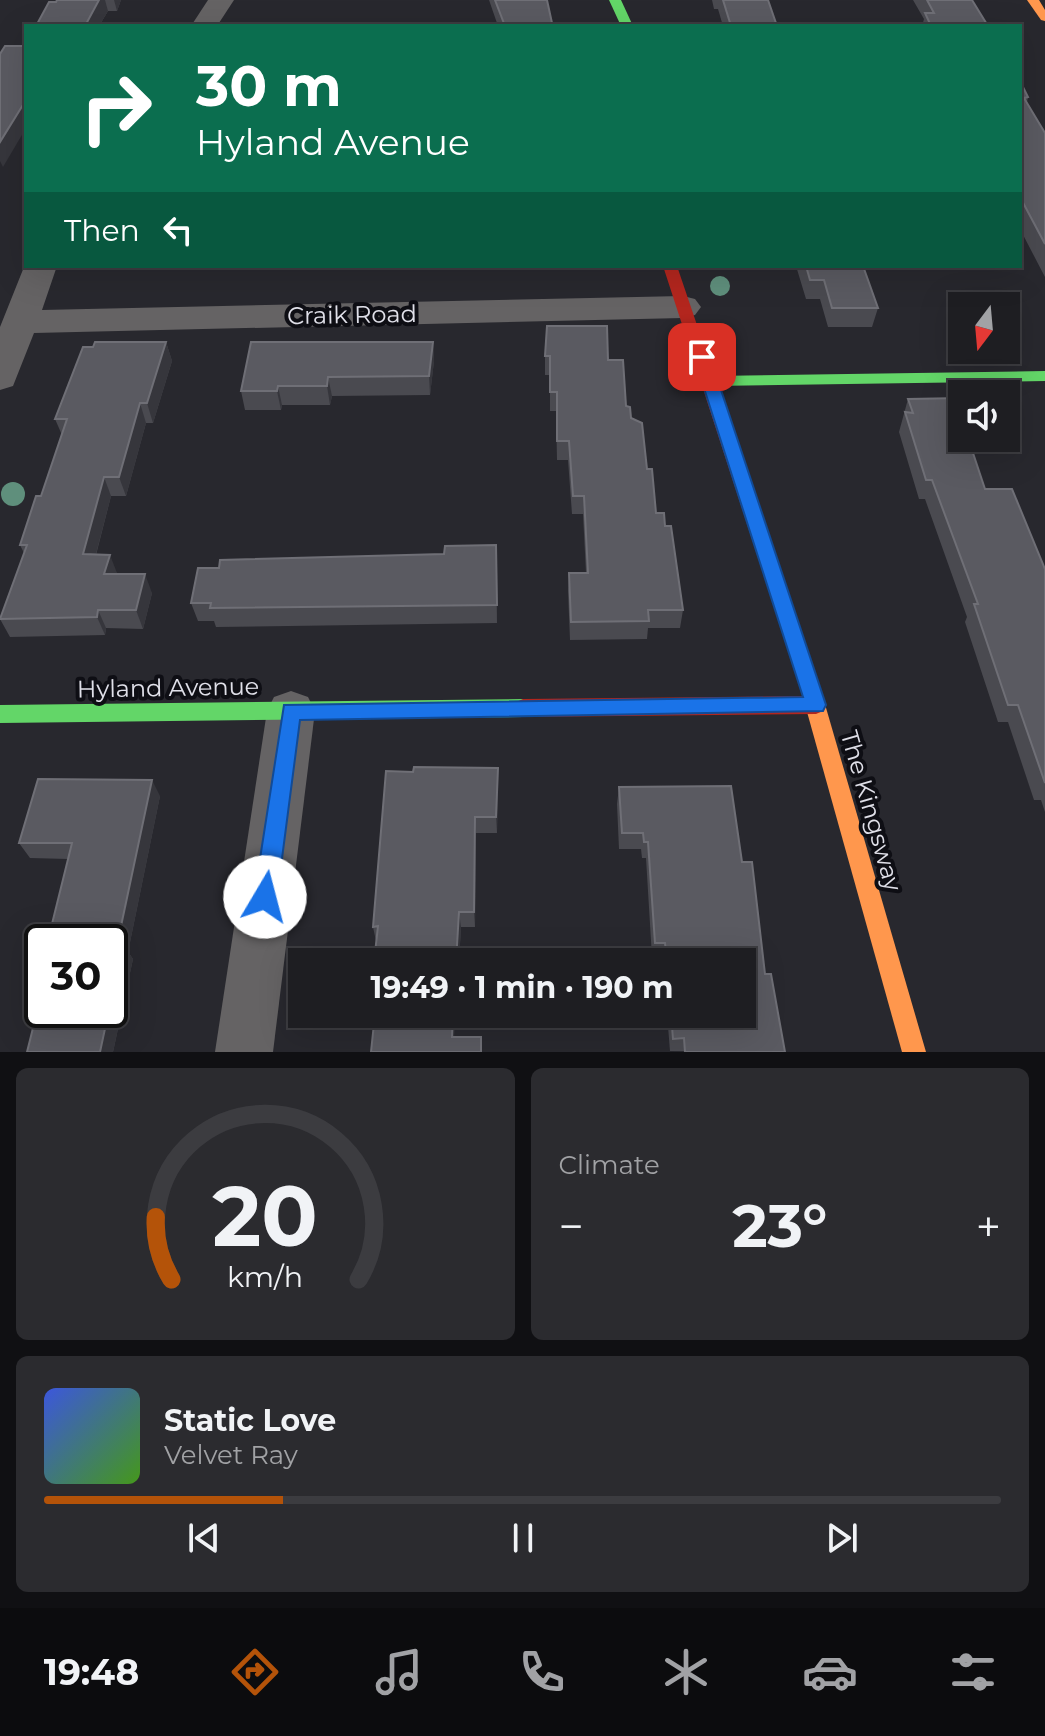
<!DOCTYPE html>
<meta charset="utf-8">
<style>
:root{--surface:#1e1e22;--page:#2b2b2f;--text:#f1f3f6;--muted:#a1a2a5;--line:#3c3c40;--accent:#b45309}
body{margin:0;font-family:Montserrat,sans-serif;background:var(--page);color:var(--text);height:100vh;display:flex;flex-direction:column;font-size:30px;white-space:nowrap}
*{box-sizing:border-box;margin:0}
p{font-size:26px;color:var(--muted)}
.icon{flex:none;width:44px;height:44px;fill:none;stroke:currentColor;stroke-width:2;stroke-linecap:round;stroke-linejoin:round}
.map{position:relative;height:1052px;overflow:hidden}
.sheet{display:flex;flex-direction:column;gap:16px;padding:16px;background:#101013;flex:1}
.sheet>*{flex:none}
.guide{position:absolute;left:24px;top:24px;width:998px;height:244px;border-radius:0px;box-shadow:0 8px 32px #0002,0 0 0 2px var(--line);background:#0b6e4f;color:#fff;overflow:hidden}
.needle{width:52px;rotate:196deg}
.controls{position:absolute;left:948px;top:292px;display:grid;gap:16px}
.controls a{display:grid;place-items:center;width:72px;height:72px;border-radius:0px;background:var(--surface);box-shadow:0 8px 32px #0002,0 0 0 2px var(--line);font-size:40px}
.speed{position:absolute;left:24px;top:924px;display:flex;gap:16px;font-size:40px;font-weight:700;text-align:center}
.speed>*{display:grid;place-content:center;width:104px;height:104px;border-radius:50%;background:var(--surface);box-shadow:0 8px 32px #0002,0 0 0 2px var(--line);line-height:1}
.speed .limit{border:4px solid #111;border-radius:12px;background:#fff;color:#111}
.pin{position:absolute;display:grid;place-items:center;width:68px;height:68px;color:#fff;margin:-34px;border-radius:16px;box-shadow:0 4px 12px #0006}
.me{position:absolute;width:88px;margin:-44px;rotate:8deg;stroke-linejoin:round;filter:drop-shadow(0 0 6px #0008)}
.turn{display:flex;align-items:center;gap:28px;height:168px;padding:0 40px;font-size:36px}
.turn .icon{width:104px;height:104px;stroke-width:2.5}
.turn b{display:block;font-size:56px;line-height:68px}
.then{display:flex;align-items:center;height:76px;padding:0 40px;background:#0003;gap:16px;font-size:30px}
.big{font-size:60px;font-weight:700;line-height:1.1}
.sheet .card{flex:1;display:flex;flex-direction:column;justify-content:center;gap:12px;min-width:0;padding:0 28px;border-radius:12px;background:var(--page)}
.sheet .dial{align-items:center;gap:0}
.dial svg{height:208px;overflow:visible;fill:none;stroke:var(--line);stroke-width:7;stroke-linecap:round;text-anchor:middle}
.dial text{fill:var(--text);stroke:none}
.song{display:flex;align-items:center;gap:24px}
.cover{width:96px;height:96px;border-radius:12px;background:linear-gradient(135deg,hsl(230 70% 55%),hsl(100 70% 35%))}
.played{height:8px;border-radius:4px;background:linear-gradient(90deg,var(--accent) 25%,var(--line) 25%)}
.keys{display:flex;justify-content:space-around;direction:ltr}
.heat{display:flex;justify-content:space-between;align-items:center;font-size:44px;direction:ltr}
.sheet .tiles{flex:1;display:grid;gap:16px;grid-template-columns:1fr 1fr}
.card:last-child{grid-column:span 2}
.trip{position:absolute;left:288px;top:948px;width:468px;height:80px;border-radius:0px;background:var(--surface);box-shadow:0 8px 32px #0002,0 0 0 2px var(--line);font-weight:700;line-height:80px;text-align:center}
.tab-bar{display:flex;height:128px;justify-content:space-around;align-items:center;background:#0c0c0e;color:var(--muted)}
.tab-bar .icon{width:56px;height:56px}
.tab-bar .current{color:var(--accent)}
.tab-bar b{font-size:36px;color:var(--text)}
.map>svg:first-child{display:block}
</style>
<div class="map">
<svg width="1045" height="1052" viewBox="0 0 1045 1052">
<rect width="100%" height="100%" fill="#28282e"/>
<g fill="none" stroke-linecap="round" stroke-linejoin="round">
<!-- street -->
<g fill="#656364" fill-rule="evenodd">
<polygon points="208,0 234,0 217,26 191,26"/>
<polygon points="26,262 26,266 57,266 42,310 683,296 695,299 701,307 695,315 683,318 34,333 13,386 0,390 0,327"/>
<polygon points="291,691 308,697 315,711 273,1052 215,1052 267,711 274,697"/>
</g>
<!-- fast -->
<g fill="#63d668" fill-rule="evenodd">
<polygon points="609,0 621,0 633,26 621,26"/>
<polygon points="1045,371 1045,381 711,386 703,381 711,376"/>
<polygon points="523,699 530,702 533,708 530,714 523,717 0,723 0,705"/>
</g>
<!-- slow -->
<g fill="#ff974d" fill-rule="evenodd">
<polygon points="1027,0 1039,0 1045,10 1045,21 1041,20"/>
<polygon points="812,685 819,688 822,694 926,1052 902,1052 802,694 805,688"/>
</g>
<!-- jam -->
<polygon fill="#b3261e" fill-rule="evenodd" points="663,266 677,266 822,694 820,698 826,705 823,711 816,714 523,717 516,714 513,708 516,702 523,699 803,696"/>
</g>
<!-- trees -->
<g fill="#5f8f7c">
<circle cx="720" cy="286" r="10"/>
<circle cx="13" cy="494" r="12"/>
</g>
<!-- wall -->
<g fill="#4a4a50">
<polygon points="57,0 121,0 117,11 108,11 99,26 36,26"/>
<polygon points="489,0 547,0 552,26 498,26"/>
<polygon points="712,0 768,0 777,26 723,26 718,9 714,9"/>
<polygon points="913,0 972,0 988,26 922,26 924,19"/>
<polygon points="1020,81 1028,97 1027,102 1045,133 1045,277 1020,229"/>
<polygon points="119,266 208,266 120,270"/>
<polygon points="796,266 863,266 878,308 872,327 828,327 820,299 806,299"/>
<polygon points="166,342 172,361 153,423 146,423 126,496 111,496 96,555 117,573 117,574 152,593 143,629 106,628 105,635 10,637 0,619 24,553 20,545 41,496 62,435 55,419 93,347"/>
<polygon points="433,342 434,361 430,395 332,396 330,405 282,405 281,410 245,410 241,391"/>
<polygon points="545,356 608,360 631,418 647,469 656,513 665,526 683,610 680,628 648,628 647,639 570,640 568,591 569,573 586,573 583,514 572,514 568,460 557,460 556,411 550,411 550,375 545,375"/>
<polygon points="908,399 962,438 978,438 974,448 971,448 985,489 1045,569 1045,812 1041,800 1034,800 1008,722 998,722 965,622 967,617 925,499 919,499 899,432"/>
<polygon points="496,545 497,623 216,627 214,621 198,621 191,603 219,568 444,554"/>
<polygon points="498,768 497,833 476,833 475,927 461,927 459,962 374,962 376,941 373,927 413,772"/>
<polygon points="619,787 742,862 765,974 785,1052 670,1051 667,1014 742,1014 742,962 662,962 662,957 652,957 646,858 642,858 641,849 619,849 617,804"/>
<polygon points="160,796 128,952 133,959 113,1052 27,1052 110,942 53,942 49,936 68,859 30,858 19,843"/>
</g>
<!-- shaded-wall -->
<g fill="#36363c">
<polygon points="99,0 105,0 108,11 99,26 85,26"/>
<polygon points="114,0 121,0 117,11"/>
<polygon points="26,100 26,128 3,167 0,161 0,142"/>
<polygon points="166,342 172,361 153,423 147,403"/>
<polygon points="433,342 434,361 430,395 429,376"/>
<polygon points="328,377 332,396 330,405 327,386"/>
<polygon points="278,386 282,405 281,410 277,391"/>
<polygon points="140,403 146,423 126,496 119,477"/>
<polygon points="104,477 111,496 91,573 83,554"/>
<polygon points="110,555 117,573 112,593 104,574"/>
<polygon points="145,574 152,593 143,629 136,610"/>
<polygon points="98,610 106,628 105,635 97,617"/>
<polygon points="498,768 498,785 497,833 496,817"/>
<polygon points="152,780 160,796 128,952 133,959 113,1052 100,1052 110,1010 117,945"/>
<polygon points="475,817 476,833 475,927 474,912"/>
<polygon points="459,912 461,927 459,962 456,962"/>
<polygon points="453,1014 456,1014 453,1050 452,1037"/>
</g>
<!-- building -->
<g fill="#5a5a61" stroke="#6f6f76" stroke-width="2">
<polygon points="57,0 99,0 85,26 36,26 49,2 56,2"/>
<polygon points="495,0 547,0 552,23 546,23 546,26 505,26"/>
<polygon points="723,0 768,0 777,26 731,26"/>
<polygon points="927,0 972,0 988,26 931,26 925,13 934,13"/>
<polygon points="5,46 26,46 26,100 0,142 0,54"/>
<polygon points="1020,81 1028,97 1024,98 1045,133 1045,244 1020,197"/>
<polygon points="806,266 863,266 878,308 832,308 824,280 810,280"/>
<polygon points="547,326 607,326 608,360 623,360 626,406 630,407 631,418 642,423 647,469 652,469 656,513 664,513 665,526 671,526 683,610 648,610 649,621 571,622 569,573 588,573 584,496 573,496 569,441 557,441 557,392 550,392 550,356 545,356"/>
<polygon points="95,342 166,342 147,403 140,403 119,477 104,477 83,554 110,555 104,574 145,574 136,610 98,610 97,617 0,619 27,545 20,545 36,496 41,496 67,419 55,419 83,347 93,347"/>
<polygon points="251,342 433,342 429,376 328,377 327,386 278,386 277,391 241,391"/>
<polygon points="962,398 962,438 968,438 985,489 1012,489 1045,569 1045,783 1018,705 1008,705 974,604 978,604 932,480 926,480 905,412 913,413 908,399"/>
<polygon points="496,545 497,605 210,608 211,603 191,603 198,568 219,568 220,560 444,554 445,546"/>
<polygon points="414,767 498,768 496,817 475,817 474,912 459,912 456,962 374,962 378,926 373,927 386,771 413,772"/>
<polygon points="38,779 152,780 117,945 123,945 110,1007 110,942 55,942 57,935 49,936 72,843 19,843"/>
<polygon points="731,786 742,862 752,862 765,974 771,974 785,1052 685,1052 684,1038 673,1039 671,1014 742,1014 742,962 667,962 665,943 655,943 648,842 644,842 643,833 622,833 619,787"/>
<polygon points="42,992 42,1010 109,1010 100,1052 27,1052"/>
<polygon points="375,1014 453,1014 452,1037 481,1037 481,1052 371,1052"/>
</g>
<!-- route -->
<polygon fill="#1a73e8" stroke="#114b97" stroke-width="2" points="702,352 710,357 826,705 823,711 300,720 277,897 274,905 265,908 257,905 254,897 284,705 803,697 694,357"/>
<g text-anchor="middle" stroke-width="8" stroke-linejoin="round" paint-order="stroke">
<!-- street labels -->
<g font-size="24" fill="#e0e0e9" stroke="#0e0e14">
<text transform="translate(352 315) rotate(-1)" y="8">Craik Road</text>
<text transform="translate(168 688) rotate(-1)" y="8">Hyland Avenue</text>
<text transform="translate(871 811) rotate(74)" y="8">The Kingsway</text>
</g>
</g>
</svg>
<div class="controls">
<a><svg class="needle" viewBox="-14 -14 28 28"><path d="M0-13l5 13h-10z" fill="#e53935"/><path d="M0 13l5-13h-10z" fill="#a1a2a5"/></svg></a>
<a><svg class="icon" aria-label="sound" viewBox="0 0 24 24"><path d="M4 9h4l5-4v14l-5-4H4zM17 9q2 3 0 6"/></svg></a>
</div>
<div class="speed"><div class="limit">30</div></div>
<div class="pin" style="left:702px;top:357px;background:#d93025"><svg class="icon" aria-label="arrive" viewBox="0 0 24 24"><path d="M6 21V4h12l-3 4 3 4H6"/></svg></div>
<svg class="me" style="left:265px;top:897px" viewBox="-20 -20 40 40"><circle r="19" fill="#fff"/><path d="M0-13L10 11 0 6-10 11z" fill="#1a73e8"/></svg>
<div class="trip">19:49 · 1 min · 190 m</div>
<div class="guide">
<div class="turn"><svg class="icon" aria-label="right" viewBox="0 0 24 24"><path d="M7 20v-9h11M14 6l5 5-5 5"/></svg><div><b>30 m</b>Hyland Avenue</div></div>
<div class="then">Then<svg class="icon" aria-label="left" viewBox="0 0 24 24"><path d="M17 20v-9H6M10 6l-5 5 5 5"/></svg></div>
</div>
</div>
<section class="sheet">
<div class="tiles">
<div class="card dial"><svg viewBox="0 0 100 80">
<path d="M14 69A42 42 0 1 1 86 69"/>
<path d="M14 69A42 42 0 0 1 8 45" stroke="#b45309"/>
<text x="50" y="56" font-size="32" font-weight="700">20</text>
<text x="50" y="72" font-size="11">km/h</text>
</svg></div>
<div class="card"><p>Climate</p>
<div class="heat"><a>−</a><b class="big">23°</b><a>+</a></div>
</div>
<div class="card">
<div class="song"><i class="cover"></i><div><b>Static Love</b><p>Velvet Ray</p></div></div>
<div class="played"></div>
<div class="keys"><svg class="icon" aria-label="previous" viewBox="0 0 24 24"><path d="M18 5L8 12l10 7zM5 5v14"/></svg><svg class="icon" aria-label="pause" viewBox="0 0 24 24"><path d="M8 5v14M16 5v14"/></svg><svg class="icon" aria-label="next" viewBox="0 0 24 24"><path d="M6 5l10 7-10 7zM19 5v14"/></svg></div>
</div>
</div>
</section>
<nav class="tab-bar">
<b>19:48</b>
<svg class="icon current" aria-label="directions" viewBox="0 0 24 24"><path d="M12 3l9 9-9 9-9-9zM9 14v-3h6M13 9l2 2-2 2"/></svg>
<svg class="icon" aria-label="music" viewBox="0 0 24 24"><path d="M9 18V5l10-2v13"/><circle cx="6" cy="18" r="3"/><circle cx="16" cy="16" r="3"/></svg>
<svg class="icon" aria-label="phone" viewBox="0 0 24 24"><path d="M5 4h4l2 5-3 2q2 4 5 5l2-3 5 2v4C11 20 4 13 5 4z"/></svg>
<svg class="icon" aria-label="climate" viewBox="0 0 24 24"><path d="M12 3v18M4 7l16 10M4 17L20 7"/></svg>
<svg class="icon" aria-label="car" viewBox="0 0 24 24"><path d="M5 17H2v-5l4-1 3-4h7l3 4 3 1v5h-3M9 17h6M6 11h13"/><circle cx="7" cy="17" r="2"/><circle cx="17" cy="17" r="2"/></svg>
<svg class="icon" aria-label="filters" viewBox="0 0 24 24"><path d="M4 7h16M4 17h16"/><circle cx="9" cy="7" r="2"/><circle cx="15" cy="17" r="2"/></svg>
</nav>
